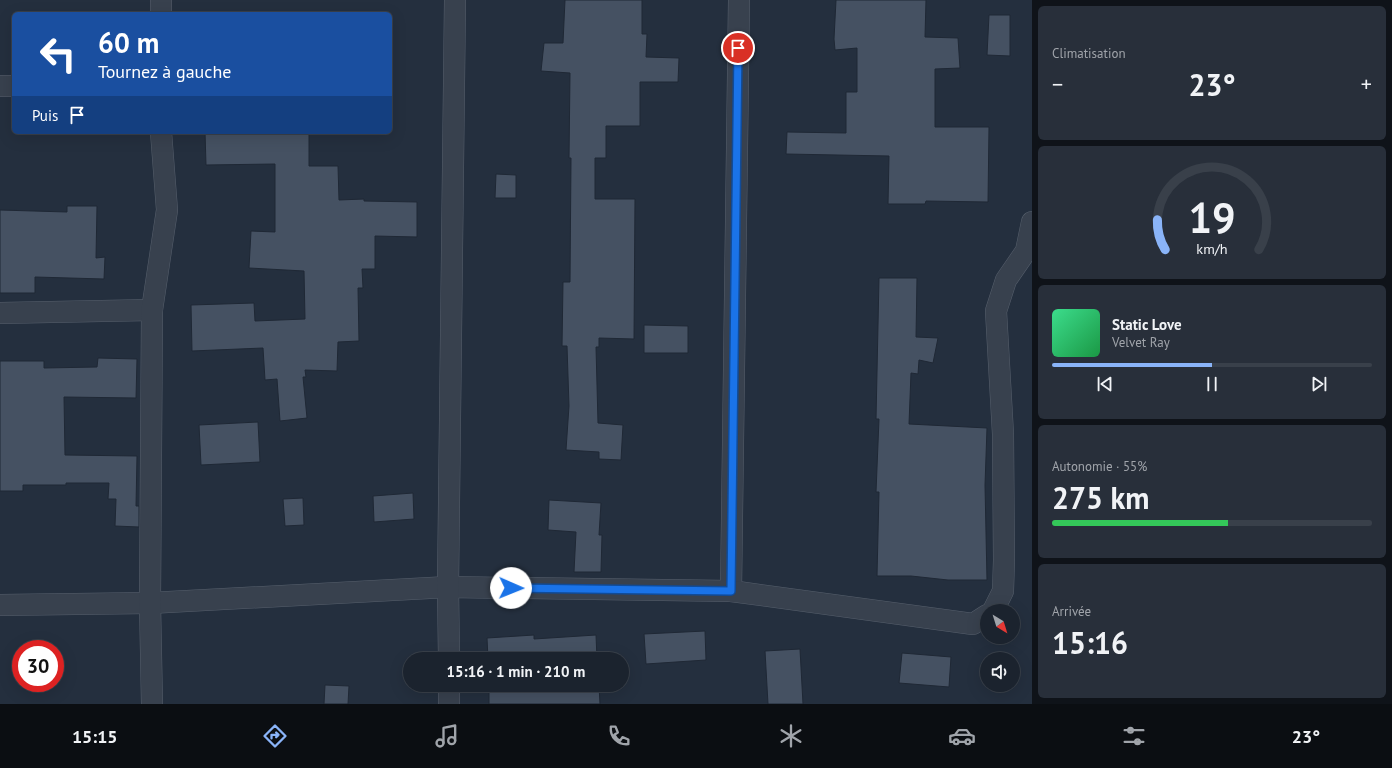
<!DOCTYPE html>
<html lang="fr">
<meta charset="utf-8">
<style>
:root{--surface:#1b232e;--page:#282f3a;--text:#f1f3f6;--muted:#a0a4aa;--line:#39404a;--accent:#8ab4f8}
body{margin:0;font-family:"PT Sans",sans-serif;background:var(--page);color:var(--text);height:100vh;display:flex;flex-direction:column;font-size:15px;white-space:nowrap}
*{box-sizing:border-box;margin:0}
p{font-size:13px;color:var(--muted)}
.icon{flex:none;width:22px;height:22px;fill:none;stroke:currentColor;stroke-width:2;stroke-linecap:round;stroke-linejoin:round}
.map{position:relative;flex:1;overflow:hidden}
.side{display:flex;flex-direction:column;gap:6px;padding:6px;background:#0f1319;width:360px}
.side>*{flex:none}
.top-card{position:absolute;left:12px;top:12px;width:380px;height:122px;border-radius:6px;box-shadow:0 4px 16px #0002,0 0 0 1px var(--line);background:#1a4fa0;color:#fff;overflow:hidden}
.needle{width:26px;rotate:142deg}
.buttons{position:absolute;left:980px;top:604px;display:grid;gap:8px}
.buttons a{display:grid;place-items:center;width:40px;height:40px;border-radius:50%;background:var(--surface);box-shadow:0 4px 16px #0002,0 0 0 1px var(--line);font-size:20px}
.speed{position:absolute;left:12px;top:640px;display:flex;gap:8px;font-size:20px;font-weight:700;text-align:center}
.speed>*{display:grid;place-content:center;width:52px;height:52px;border-radius:50%;background:var(--surface);box-shadow:0 4px 16px #0002,0 0 0 1px var(--line);line-height:1}
.speed .limit{border:6px solid #d22;background:#fff;color:#111}
.pin{position:absolute;display:grid;place-items:center;width:34px;height:34px;color:#fff;margin:-17px;border:2px solid #fff;border-radius:50%;box-shadow:0 1px 4px #0007}
.me{position:absolute;width:44px;margin:-22px;rotate:91deg;stroke-linejoin:round;filter:drop-shadow(0 0 3px #0008)}
.turn{display:flex;align-items:center;gap:14px;height:84px;padding:0 20px;font-size:18px}
.turn .icon{width:52px;height:52px;stroke-width:2.5}
.turn b{display:block;font-size:28px;line-height:34px}
.then{display:flex;align-items:center;height:38px;padding:0 20px;background:#0003;gap:8px;font-size:15px}
.big{font-size:30px;font-weight:700;line-height:1.1}
.side .tile{flex:1;display:flex;flex-direction:column;justify-content:center;gap:6px;min-width:0;padding:0 14px;border-radius:6px;background:var(--page)}
.side .dial{align-items:center;gap:0}
.dial svg{height:104px;overflow:visible;fill:none;stroke:var(--line);stroke-width:7;stroke-linecap:round;text-anchor:middle}
.dial text{fill:var(--text);stroke:none}
.song{display:flex;align-items:center;gap:12px}
.cover{width:48px;height:48px;border-radius:6px;background:linear-gradient(135deg,hsl(150 70% 55%),hsl(140 70% 35%))}
.played{height:4px;border-radius:2px;background:linear-gradient(90deg,var(--accent) 50%,var(--line) 50%)}
.keys{display:flex;justify-content:space-around;direction:ltr}
.heat{display:flex;justify-content:space-between;align-items:center;font-size:22px;direction:ltr}
.charge{height:6px;border-radius:3px;background:linear-gradient(90deg,#34c759 55%,var(--line) 0)}
.trip{position:absolute;left:403px;top:652px;width:226px;height:40px;border-radius:20px;background:var(--surface);box-shadow:0 4px 16px #0002,0 0 0 1px var(--line);font-weight:700;line-height:40px;text-align:center}
.tabs{display:flex;height:64px;justify-content:space-around;align-items:center;background:#0b0e12;color:var(--muted)}
.tabs .icon{width:28px;height:28px}
.tabs .current{color:var(--accent)}
.tabs b{font-size:18px;color:var(--text)}
main{display:flex;flex:1;min-height:0}
.map>svg:first-child{display:block}
</style>
<main>
<div class="map">
<svg width="1032" height="704" viewBox="0 0 1032 704">
<rect width="100%" height="100%" fill="#242f3e"/>
<!-- building -->
<g fill="#455162" stroke="#1f2835">
<polygon points="565,0 642,0 642,34 647,34 646,57 679,58 678,82 640,82 640,126 606,126 606,158 595,158 595,199 635,199 634,339 599,338 599,347 596,347 598,423 623,425 621,460 599,459 599,452 566,450 569,406 567,346 562,346 563,282 570,282 571,158 569,158 570,73 541,71 544,43 563,43"/>
<polygon points="836,0 926,0 925,37 958,38 960,68 935,69 935,127 989,127 988,202 926,201 925,204 888,204 889,156 786,154 787,132 846,133 846,92 857,92 857,48 835,50 834,39"/>
<polygon points="989,15 1010,15 1010,56 987,55"/>
<polygon points="205,132 309,132 309,166 338,166 339,200 364,199 364,201 417,202 417,237 375,236 375,269 362,269 363,288 358,288 359,341 338,342 337,371 305,370 306,377 303,377 307,418 280,421 277,379 265,380 263,348 192,351 191,305 254,303 255,321 305,319 304,271 249,268 251,231 275,232 275,164 206,165"/>
<polygon points="496,174 516,175 516,198 495,198"/>
<polygon points="67,206 97,206 96,258 105,257 104,279 35,277 35,293 0,293 0,210 67,212"/>
<polygon points="879,278 917,278 916,337 938,338 933,363 919,360 918,374 911,373 909,424 987,428 985,485 987,580 948,580 911,576 877,576 879,492 876,492 879,419 876,419"/>
<polygon points="644,325 688,326 688,353 644,353"/>
<polygon points="98,358 137,359 136,398 64,397 65,455 137,456 136,506 139,506 139,527 115,526 116,499 108,499 109,483 66,483 66,485 23,485 23,491 0,491 0,361 44,361 44,368 97,367"/>
<polygon points="258,422 260,462 201,465 199,425"/>
<polygon points="413,493 414,519 374,522 373,496"/>
<polygon points="303,498 304,525 285,526 283,499"/>
<polygon points="549,500 601,503 599,535 602,535 601,572 574,572 576,532 548,530"/>
<polygon points="705,631 706,660 646,664 644,634"/>
<polygon points="534,635 534,639 596,635 597,659 488,659 487,638"/>
<polygon points="800,649 803,704 768,704 765,651"/>
<polygon points="902,653 951,657 949,687 899,683"/>
<polygon points="325,685 349,686 348,704 324,704"/>
<polygon points="489,685 599,685 600,704 489,704"/>
</g>
<g fill="none" stroke-linecap="round" stroke-linejoin="round">
<!-- street casing -->
<g stroke="#565f6c" stroke-width="22">
<g id="street">
<polyline points="161,14 161,0"/>
<polyline points="0,86 14,86"/>
<polyline points="0,313 152,310"/>
<polyline points="731,591 739,0"/>
<polyline points="0,605 150,603 448,587 731,591 973,624 987,615"/>
<polyline points="993,611 1003,591 1004,560 1003,434 996,311 1006,280 1026,251 1032,222"/>
<polyline points="449,659 448,587 455,0"/>
<polyline points="449,685 449,704"/>
<polyline points="152,704 150,603 152,310 167,210 161,132"/>
</g>
</g>
<!-- street -->
<use href="#street" stroke="#38414e" stroke-width="21"/>
</g>
<g fill="none" stroke-linecap="round" stroke-linejoin="round">
<!-- route casing -->
<g stroke="#114b97" stroke-width="10">
<polyline id="route" points="511,588 731,591 738,48"/>
</g>
<!-- route -->
<use href="#route" stroke="#1a73e8" stroke-width="7"/>
</g>
</svg>
<div class="buttons">
<a><svg class="needle" viewBox="-14 -14 28 28"><path d="M0-13l5 13h-10z" fill="#e53935"/><path d="M0 13l5-13h-10z" fill="#a0a4aa"/></svg></a>
<a><svg class="icon" aria-label="sound" viewBox="0 0 24 24"><path d="M4 9h4l5-4v14l-5-4H4zM17 9q2 3 0 6"/></svg></a>
</div>
<div class="speed"><div class="limit">30</div></div>
<div class="pin" style="left:738px;top:48px;background:#d93025"><svg class="icon" aria-label="arrive" viewBox="0 0 24 24"><path d="M6 21V4h12l-3 4 3 4H6"/></svg></div>
<svg class="me" style="left:511px;top:588px" viewBox="-20 -20 40 40"><circle r="19" fill="#fff"/><path d="M0-13L10 11 0 6-10 11z" fill="#1a73e8"/></svg>
<div class="trip">15:16 · 1 min · 210 m</div>
<div class="top-card">
<div class="turn"><svg class="icon" aria-label="left" viewBox="0 0 24 24"><path d="M17 20v-9H6M10 6l-5 5 5 5"/></svg><div><b>60 m</b>Tournez à gauche</div></div>
<div class="then">Puis<svg class="icon" aria-label="arrive" viewBox="0 0 24 24"><path d="M6 21V4h12l-3 4 3 4H6"/></svg></div>
</div>
</div>
<section class="side">
<div class="tile"><p>Climatisation</p>
<div class="heat"><a>−</a><b class="big">23°</b><a>+</a></div>
</div>
<div class="tile dial"><svg viewBox="0 0 100 80">
<path d="M14 69A42 42 0 1 1 86 69"/>
<path d="M14 69A42 42 0 0 1 8 46" stroke="#8ab4f8"/>
<text x="50" y="56" font-size="32" font-weight="700">19</text>
<text x="50" y="72" font-size="11">km/h</text>
</svg></div>
<div class="tile">
<div class="song"><i class="cover"></i><div><b>Static Love</b><p>Velvet Ray</p></div></div>
<div class="played"></div>
<div class="keys"><svg class="icon" aria-label="previous" viewBox="0 0 24 24"><path d="M18 5L8 12l10 7zM5 5v14"/></svg><svg class="icon" aria-label="pause" viewBox="0 0 24 24"><path d="M8 5v14M16 5v14"/></svg><svg class="icon" aria-label="next" viewBox="0 0 24 24"><path d="M6 5l10 7-10 7zM19 5v14"/></svg></div>
</div>
<div class="tile"><p>Autonomie · 55%</p><b class="big">275 km</b><div class="charge"></div></div>
<div class="tile"><p>Arrivée</p><b class="big">15:16</b></div>
</section>
</main>
<nav class="tabs">
<b>15:15</b>
<svg class="icon current" aria-label="directions" viewBox="0 0 24 24"><path d="M12 3l9 9-9 9-9-9zM9 14v-3h6M13 9l2 2-2 2"/></svg>
<svg class="icon" aria-label="music" viewBox="0 0 24 24"><path d="M9 18V5l10-2v13"/><circle cx="6" cy="18" r="3"/><circle cx="16" cy="16" r="3"/></svg>
<svg class="icon" aria-label="phone" viewBox="0 0 24 24"><path d="M5 4h4l2 5-3 2q2 4 5 5l2-3 5 2v4C11 20 4 13 5 4z"/></svg>
<svg class="icon" aria-label="climate" viewBox="0 0 24 24"><path d="M12 3v18M4 7l16 10M4 17L20 7"/></svg>
<svg class="icon" aria-label="car" viewBox="0 0 24 24"><path d="M5 17H2v-5l4-1 3-4h7l3 4 3 1v5h-3M9 17h6M6 11h13"/><circle cx="7" cy="17" r="2"/><circle cx="17" cy="17" r="2"/></svg>
<svg class="icon" aria-label="filters" viewBox="0 0 24 24"><path d="M4 7h16M4 17h16"/><circle cx="9" cy="7" r="2"/><circle cx="15" cy="17" r="2"/></svg>
<b>23°</b>
</nav>
